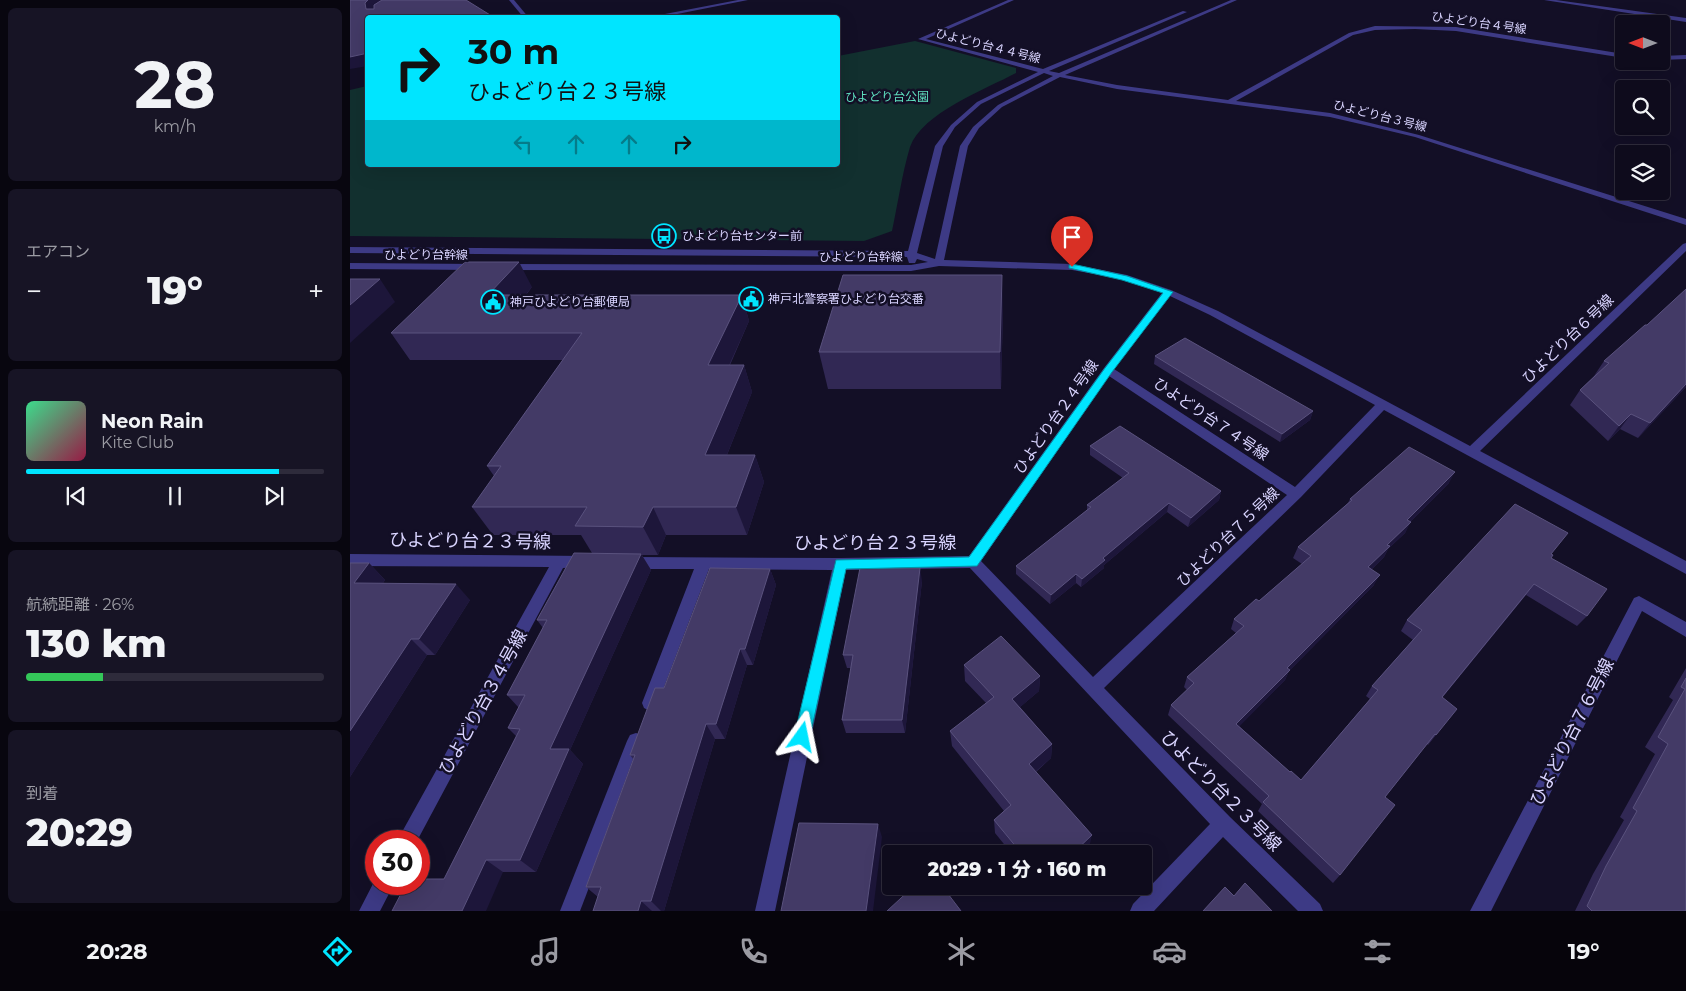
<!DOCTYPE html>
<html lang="ja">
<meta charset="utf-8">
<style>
:root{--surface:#0e0b1c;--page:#171425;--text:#f1f3f6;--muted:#9b9ba3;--line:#2e2b3b;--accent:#00e5ff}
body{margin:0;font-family:Montserrat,"Noto Sans JP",sans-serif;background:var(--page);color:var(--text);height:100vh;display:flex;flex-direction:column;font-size:19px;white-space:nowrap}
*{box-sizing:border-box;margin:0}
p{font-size:16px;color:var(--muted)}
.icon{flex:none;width:28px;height:28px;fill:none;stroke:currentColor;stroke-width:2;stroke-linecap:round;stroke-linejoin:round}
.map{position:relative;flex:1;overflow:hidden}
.side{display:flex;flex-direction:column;gap:8px;padding:8px;background:#08060f;width:350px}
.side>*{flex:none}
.banner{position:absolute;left:15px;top:15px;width:475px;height:152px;border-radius:5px;box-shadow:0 5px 20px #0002,0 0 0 1px var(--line);background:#00e5ff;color:#111;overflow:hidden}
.needle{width:32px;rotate:270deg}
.buttons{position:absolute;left:1265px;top:15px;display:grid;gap:10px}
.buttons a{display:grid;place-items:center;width:55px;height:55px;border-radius:5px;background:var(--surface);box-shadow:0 5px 20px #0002,0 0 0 1px var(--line);font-size:25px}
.speed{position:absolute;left:15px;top:830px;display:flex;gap:10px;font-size:25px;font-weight:700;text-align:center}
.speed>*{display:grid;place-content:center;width:65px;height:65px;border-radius:50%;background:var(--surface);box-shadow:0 5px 20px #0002,0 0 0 1px var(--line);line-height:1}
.speed .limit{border:8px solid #d22;background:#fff;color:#111}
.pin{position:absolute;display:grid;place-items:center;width:42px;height:42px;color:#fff;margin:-51px -21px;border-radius:50% 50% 50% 0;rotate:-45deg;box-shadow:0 0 5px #0007}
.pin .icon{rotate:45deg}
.me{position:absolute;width:55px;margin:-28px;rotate:12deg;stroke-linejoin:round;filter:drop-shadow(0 0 4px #0008)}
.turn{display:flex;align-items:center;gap:18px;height:105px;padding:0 20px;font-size:22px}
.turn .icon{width:65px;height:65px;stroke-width:2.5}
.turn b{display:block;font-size:35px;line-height:42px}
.lanes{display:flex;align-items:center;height:48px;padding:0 20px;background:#0003;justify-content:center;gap:25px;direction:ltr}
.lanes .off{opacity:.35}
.big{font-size:38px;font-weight:800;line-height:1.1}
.side .tile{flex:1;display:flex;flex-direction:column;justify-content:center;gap:8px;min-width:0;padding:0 18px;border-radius:8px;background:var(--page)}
.side .dial{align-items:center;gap:0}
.dial b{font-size:65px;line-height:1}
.song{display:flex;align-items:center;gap:15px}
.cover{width:60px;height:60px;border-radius:8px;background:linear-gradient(135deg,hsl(150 70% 55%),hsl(340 70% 35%))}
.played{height:5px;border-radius:2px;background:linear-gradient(90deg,var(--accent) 85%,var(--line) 85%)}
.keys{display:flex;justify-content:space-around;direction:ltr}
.heat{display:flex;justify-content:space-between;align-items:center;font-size:28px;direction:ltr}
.charge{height:8px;border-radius:4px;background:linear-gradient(90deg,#34c759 26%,var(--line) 0)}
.trip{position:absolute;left:532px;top:845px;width:270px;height:50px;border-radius:5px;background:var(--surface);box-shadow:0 5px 20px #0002,0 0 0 1px var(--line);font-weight:800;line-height:50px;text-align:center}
.tabs{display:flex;height:80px;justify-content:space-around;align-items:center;background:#06040b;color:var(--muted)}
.tabs .icon{width:35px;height:35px}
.tabs .selected{color:var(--accent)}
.tabs b{font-size:22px;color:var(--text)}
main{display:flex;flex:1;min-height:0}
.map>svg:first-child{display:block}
</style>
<main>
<section class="side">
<div class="tile dial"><b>28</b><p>km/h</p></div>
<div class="tile"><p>エアコン</p>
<div class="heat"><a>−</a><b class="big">19°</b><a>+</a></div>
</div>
<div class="tile">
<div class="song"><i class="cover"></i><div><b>Neon Rain</b><p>Kite Club</p></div></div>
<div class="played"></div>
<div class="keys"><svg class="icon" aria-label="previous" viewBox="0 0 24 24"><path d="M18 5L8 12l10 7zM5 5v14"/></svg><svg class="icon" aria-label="pause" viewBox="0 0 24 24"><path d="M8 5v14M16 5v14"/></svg><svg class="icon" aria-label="next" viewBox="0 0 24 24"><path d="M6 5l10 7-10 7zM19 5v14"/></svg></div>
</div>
<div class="tile"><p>航続距離 · 26%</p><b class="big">130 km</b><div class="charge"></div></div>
<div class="tile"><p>到着</p><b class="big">20:29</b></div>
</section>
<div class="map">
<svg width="1336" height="911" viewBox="0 0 1336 911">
<rect width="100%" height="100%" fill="#130f26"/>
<!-- green -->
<path fill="#12302f" d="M565 41 666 68V73C636 89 572 113 560 147 552 174 548 203 542 231L514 241 0 236V90L17 86 18 165H488V56Z"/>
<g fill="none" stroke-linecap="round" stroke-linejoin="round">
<!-- minor -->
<g fill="#3d3a85" fill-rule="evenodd">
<polygon points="159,0 164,0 179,18 174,18"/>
<polygon points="388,0 398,0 307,18 294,18"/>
<path d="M658 0H664L576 39 693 69 833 11 837 12 699 71 709 73 881 0H887L715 75 767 85 878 100 999 33 1025 26 1106 27 1274 54V58L1106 31 1065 29 1025 30 1003 35 886 101 980 113 1069 135 1336 219V225L1065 137 1019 126 980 117 767 89 710 77 652 107 629 128 618 146 594 260 722 264 777 275 821 290 868 311 1120 446 1333 244 1336 243V251L1130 451 1336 561V574L1034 410 951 497 754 688 880 817 970 904 973 911H948L873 837 804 911H780L783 904 860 824 620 568 496 570 425 911H405L482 570 359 569 306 708 300 711 294 708 292 703 344 569H281L276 567 274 563 276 559 281 557 490 558 619 556 754 368 812 293 772 279 722 270 589 266 561 271 154 270 149 267 154 264 561 265 578 262 567 259 565 263H559L557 257 0 253V247L558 251 585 146 601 125 627 102 688 72 568 39ZM694 73 703 76 648 105 623 127 610 146 585 259 567 253 593 146 605 127 631 104ZM820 296 860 315 1025 405 945 487 764 369ZM759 376 937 495 743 677 631 561Z"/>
<polygon points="1194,0 1206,0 1336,18 1336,22"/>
<polygon points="1336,55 1336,59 1311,60 1311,56"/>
<polygon points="0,263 127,264 132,267 127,270 0,269"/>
<polygon points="0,554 236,556 241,558 243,562 241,566 213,568 67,841 47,841 199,567 0,566"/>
<polygon points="1289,596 1336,622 1336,637 1292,611 1141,911 1120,911 1284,598"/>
<polygon points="286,733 292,735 295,741 230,911 210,911 277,741 280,735"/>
<polygon points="26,878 26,884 44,884 30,911 9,911"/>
</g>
</g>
<!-- wall -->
<g fill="#312854">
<polygon points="182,287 176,295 392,295 399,321 380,365 394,365 402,392 377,455 405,455 414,482 397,535 316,535 308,555 292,555 301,570 220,750 233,764 186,872 153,872 94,879 166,736 158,728 169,708 157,695 193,628 187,620 242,553 231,535 143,535 122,507 144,476 137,466 213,360 60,360 41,333"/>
<polygon points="653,310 651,389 478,389 469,352"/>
<polygon points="805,356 963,411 960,420 930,442 804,364"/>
<polygon points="1254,361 1336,387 1288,438 1270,429 1258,441 1220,405 1230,390 1244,376"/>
<polygon points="740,446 871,491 869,500 838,527 817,512 754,565 754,568 731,587 726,583 700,604 666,574 666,566 737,510 737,505 773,478 740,455"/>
<polygon points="1099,483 1060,522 1055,533 1038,549 1034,557 1022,569 1024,585 939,671 935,680 889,726 940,772 951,780 1020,699 1016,696 1022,686 1063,640 1051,631 1057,620 1201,554 1201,558 1237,616 1227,626 1176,595 1092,698 1086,735 1078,745 1077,744 1035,797 990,875 983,883 908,811 912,804 818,715 821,705 837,690 834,687 837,677 886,633 881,629 884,619 909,601 952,564 943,558 948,547 998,503 1000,499"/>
<polygon points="19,563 35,580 33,583 120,600 85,655 77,655 0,777"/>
<polygon points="420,569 426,585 403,665 397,665 375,739 365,739 314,911 243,911 248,897 236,887 283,759 280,755 314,688"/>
<polygon points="572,581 555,733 496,733 492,720 501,668 497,668 493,655"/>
<polygon points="614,665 690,676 689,691 670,707 702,744 701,758 686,772 739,848 733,854 662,854 645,833 644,820 654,811 602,746 600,731 636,703 615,681"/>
<polygon points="1336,668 1336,911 1225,911 1243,874 1274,820 1270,817 1305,754 1295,747 1323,700 1319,697"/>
<polygon points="688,886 701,886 694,893"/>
</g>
<!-- shaded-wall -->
<g fill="#1d163a">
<polygon points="18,0 41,0 21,13 16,9 15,3"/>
<polygon points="18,53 18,66 0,69 0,57"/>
<polygon points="169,262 182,287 153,321 138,295"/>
<polygon points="652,275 653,310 651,389 650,352"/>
<polygon points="30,279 45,302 0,343 0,305"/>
<polygon points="392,295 399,321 367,392 358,365"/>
<polygon points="394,365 402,392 366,482 355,455"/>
<polygon points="1336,384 1336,387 1288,438 1300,423"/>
<polygon points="963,411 960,420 930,442 932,434"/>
<polygon points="1281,414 1270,429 1258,441 1269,426"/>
<polygon points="405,455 414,482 397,535 386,507"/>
<polygon points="1105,472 1099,483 1051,531 1057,520"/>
<polygon points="871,491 869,500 838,527 841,518"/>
<polygon points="819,503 817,512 754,565 754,568 731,587 732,579 753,558"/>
<polygon points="303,507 316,535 308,555 293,527"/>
<polygon points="1061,522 1055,533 1038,549 1034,557 1013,578 1018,567 1037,545"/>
<polygon points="291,554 301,570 220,750 233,764 186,872 170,860 200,749"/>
<polygon points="19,563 35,580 21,599 4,583"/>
<polygon points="570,568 572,581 555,733 552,720"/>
<polygon points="420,569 426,585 403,665 395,649"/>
<polygon points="726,574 726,583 700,604 701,595"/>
<polygon points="1030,575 1024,585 939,671 935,680 882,734 886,724 937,668"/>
<polygon points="106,584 120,600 85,655 69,639"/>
<polygon points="61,639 77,655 0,777 0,731"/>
<polygon points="390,649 397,665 375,739 366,724"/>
<polygon points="690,676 689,691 662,714 662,699"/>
<polygon points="356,724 365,739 314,911 311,911 301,901"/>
<polygon points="702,744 701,758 678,778 679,764"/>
<polygon points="528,824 532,837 523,911 516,911"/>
<polygon points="742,835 739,848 733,854 722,854"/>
<polygon points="136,860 153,872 136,911 112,911"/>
<polygon points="694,886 701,886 694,893"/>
<polygon points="291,901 302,911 288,911"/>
</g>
<!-- building -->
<g fill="#433a66" stroke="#5a527e">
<polygon points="0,0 18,0 15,3 16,9 24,9 24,5 32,0 116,0 145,18 18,18 18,53 0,57"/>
<polygon points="115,262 169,262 138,295 392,295 358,365 394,365 355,455 405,455 386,507 303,507 293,527 225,526 237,507 122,507 151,466 137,466 232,333 41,333"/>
<polygon points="493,275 652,275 650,352 469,352"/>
<polygon points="0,279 30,279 0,305"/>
<polygon points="1336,289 1336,384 1300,423 1281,414 1269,426 1230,390 1259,363 1254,361 1295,325 1297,325"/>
<polygon points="835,338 963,411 932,434 805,356"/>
<polygon points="770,426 871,491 841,518 819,503 753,558 755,560 732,579 726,574 701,595 666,566 741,507 737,505 779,473 740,446"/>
<polygon points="1059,447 1105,472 1057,520 1061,522 1037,545 1040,546 1018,567 1030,575 937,668 940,670 886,724 940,772 941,771 951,780 1028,690 1022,686 1072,630 1057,620 1165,504 1218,533 1201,554 1203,555 1201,558 1257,589 1237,616 1184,584 1092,697 1107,709 1086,735 1085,734 1035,797 1045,805 990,875 913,802 919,796 821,705 844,683 837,677 894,626 884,619 906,599 909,601 961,556 948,547 1002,500 1000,499"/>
<polygon points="224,553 291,554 200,749 219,749 170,860 136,860 112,911 42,911 56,884 69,884 69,879 94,879 170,729 158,728 175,695 157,695 197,620 187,620"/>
<polygon points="0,563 19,563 4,583 106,584 69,639 61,639 0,731"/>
<polygon points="360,568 420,569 395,649 390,649 366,724 356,724 301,901 291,901 288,911 243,911 251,887 236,887 285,755 280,755 305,688 314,688"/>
<polygon points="510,568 570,568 552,720 492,720 503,655 493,655"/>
<polygon points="651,636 690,676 662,699 702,744 679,764 742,835 722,854 672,854 644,820 661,805 600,731 644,697 614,665"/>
<polygon points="1336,678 1336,911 1242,911 1237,906 1256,866 1287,811 1283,808 1318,744 1308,737 1335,689 1331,687"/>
<polygon points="449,823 528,824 516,911 431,911"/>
<polygon points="895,883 922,911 853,911 875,887 884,896"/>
<polygon points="564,886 592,886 611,911 537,911"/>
</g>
<!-- route -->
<polygon fill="#00e5ff" stroke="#0095a6" points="722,264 777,276 823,292 762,372 627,566 496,569 460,737 458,743 452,745 447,743 444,737 486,560 619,557 755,368 813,293 772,280 719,268 719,265"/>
<!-- icons -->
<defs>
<g id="bus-ring" transform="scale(1.25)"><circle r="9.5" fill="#130f26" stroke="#00e5ff" stroke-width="1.5"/><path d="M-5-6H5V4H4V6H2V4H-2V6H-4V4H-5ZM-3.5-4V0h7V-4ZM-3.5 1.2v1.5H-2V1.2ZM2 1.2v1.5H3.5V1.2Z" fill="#00e5ff"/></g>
<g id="civic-ring" transform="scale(1.25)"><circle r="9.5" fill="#130f26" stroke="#00e5ff" stroke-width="1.5"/><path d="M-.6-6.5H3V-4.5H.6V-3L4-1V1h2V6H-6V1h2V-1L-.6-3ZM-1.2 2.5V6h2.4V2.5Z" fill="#00e5ff"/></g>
</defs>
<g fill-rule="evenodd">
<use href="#bus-ring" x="314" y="236"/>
<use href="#civic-ring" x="401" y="299"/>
<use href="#civic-ring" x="143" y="302"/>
</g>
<g text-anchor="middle" stroke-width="5" stroke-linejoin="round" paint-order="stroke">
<!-- far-street labels -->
<g font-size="12" fill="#d9d4ff" stroke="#130f26">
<text transform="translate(1129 23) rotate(8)" y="4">ひよどり台４号線</text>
<text transform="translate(638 46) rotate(14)" y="4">ひよどり台４４号線</text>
<text transform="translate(1030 116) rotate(14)" y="4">ひよどり台３号線</text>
<text x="76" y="259">ひよどり台幹線</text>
<text x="511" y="261">ひよどり台幹線</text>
</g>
<!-- far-park labels -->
<g font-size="12" fill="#5fe0c0" stroke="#130f26">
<text x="537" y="101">ひよどり台公園</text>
</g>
<!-- far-poi labels -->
<g font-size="12" fill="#d9d4ff" stroke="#130f26" text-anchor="start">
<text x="332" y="240">ひよどり台センター前</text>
<text x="418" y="303">神戸北警察署ひよどり台交番</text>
<text x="160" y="306">神戸ひよどり台郵便局</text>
</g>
<!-- street labels -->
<g font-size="15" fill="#d9d4ff" stroke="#130f26">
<text transform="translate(1218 339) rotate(-44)" y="5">ひよどり台６号線</text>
<text transform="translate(706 417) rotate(-55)" y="5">ひよどり台２４号線</text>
<text transform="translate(861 419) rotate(34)" y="5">ひよどり台７４号線</text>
<text transform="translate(878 537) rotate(-44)" y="5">ひよどり台７５号線</text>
</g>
<!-- near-street labels -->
<g font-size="18" fill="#d9d4ff" stroke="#130f26">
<text transform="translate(120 541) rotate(1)" y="6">ひよどり台２３号線</text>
<text x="525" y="549">ひよどり台２３号線</text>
<text transform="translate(133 702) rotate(-61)" y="6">ひよどり台３４号線</text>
<text transform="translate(1222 732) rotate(-63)" y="6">ひよどり台７６号線</text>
<text transform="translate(871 791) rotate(45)" y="6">ひよどり台２３号線</text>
</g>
</g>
</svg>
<div class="buttons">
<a><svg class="needle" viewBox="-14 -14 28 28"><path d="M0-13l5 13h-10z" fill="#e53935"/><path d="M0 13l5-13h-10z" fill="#9b9ba3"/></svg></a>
<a><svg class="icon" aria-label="search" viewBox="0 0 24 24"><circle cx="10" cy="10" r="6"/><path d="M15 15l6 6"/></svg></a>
<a><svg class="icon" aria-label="layers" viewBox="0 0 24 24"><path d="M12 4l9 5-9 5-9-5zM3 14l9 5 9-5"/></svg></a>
</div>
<div class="speed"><div class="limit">30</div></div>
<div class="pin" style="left:722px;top:267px;background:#d93025"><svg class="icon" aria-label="arrive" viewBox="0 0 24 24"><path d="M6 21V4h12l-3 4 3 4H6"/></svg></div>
<svg class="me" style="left:452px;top:737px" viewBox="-20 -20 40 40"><path d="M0-17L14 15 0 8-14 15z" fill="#00e5ff" stroke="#fff" stroke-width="4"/></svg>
<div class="trip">20:29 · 1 分 · 160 m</div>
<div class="banner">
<div class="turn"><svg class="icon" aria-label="right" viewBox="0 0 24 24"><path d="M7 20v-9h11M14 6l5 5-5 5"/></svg><div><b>30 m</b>ひよどり台２３号線</div></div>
<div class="lanes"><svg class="icon off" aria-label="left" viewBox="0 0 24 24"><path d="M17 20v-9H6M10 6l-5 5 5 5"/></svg><svg class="icon off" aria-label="ahead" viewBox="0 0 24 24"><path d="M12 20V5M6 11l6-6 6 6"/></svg><svg class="icon off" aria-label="ahead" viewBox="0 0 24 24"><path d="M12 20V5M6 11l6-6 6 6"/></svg><svg class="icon" aria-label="right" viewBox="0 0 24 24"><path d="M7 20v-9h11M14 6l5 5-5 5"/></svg></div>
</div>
</div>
</main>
<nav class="tabs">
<b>20:28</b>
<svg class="icon selected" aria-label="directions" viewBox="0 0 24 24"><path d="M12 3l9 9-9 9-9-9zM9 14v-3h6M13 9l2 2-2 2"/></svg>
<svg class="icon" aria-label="music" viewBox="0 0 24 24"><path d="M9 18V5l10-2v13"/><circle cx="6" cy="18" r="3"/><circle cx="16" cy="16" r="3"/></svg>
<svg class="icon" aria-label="phone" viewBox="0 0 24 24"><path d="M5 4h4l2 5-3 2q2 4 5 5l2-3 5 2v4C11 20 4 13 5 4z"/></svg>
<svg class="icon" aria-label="climate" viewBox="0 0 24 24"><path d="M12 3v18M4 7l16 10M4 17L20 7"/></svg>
<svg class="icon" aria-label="car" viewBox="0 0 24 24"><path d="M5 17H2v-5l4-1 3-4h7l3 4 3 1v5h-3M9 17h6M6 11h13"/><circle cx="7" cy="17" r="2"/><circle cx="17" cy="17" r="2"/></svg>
<svg class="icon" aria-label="filters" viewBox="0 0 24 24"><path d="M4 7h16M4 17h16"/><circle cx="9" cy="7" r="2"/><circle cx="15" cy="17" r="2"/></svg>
<b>19°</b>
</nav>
